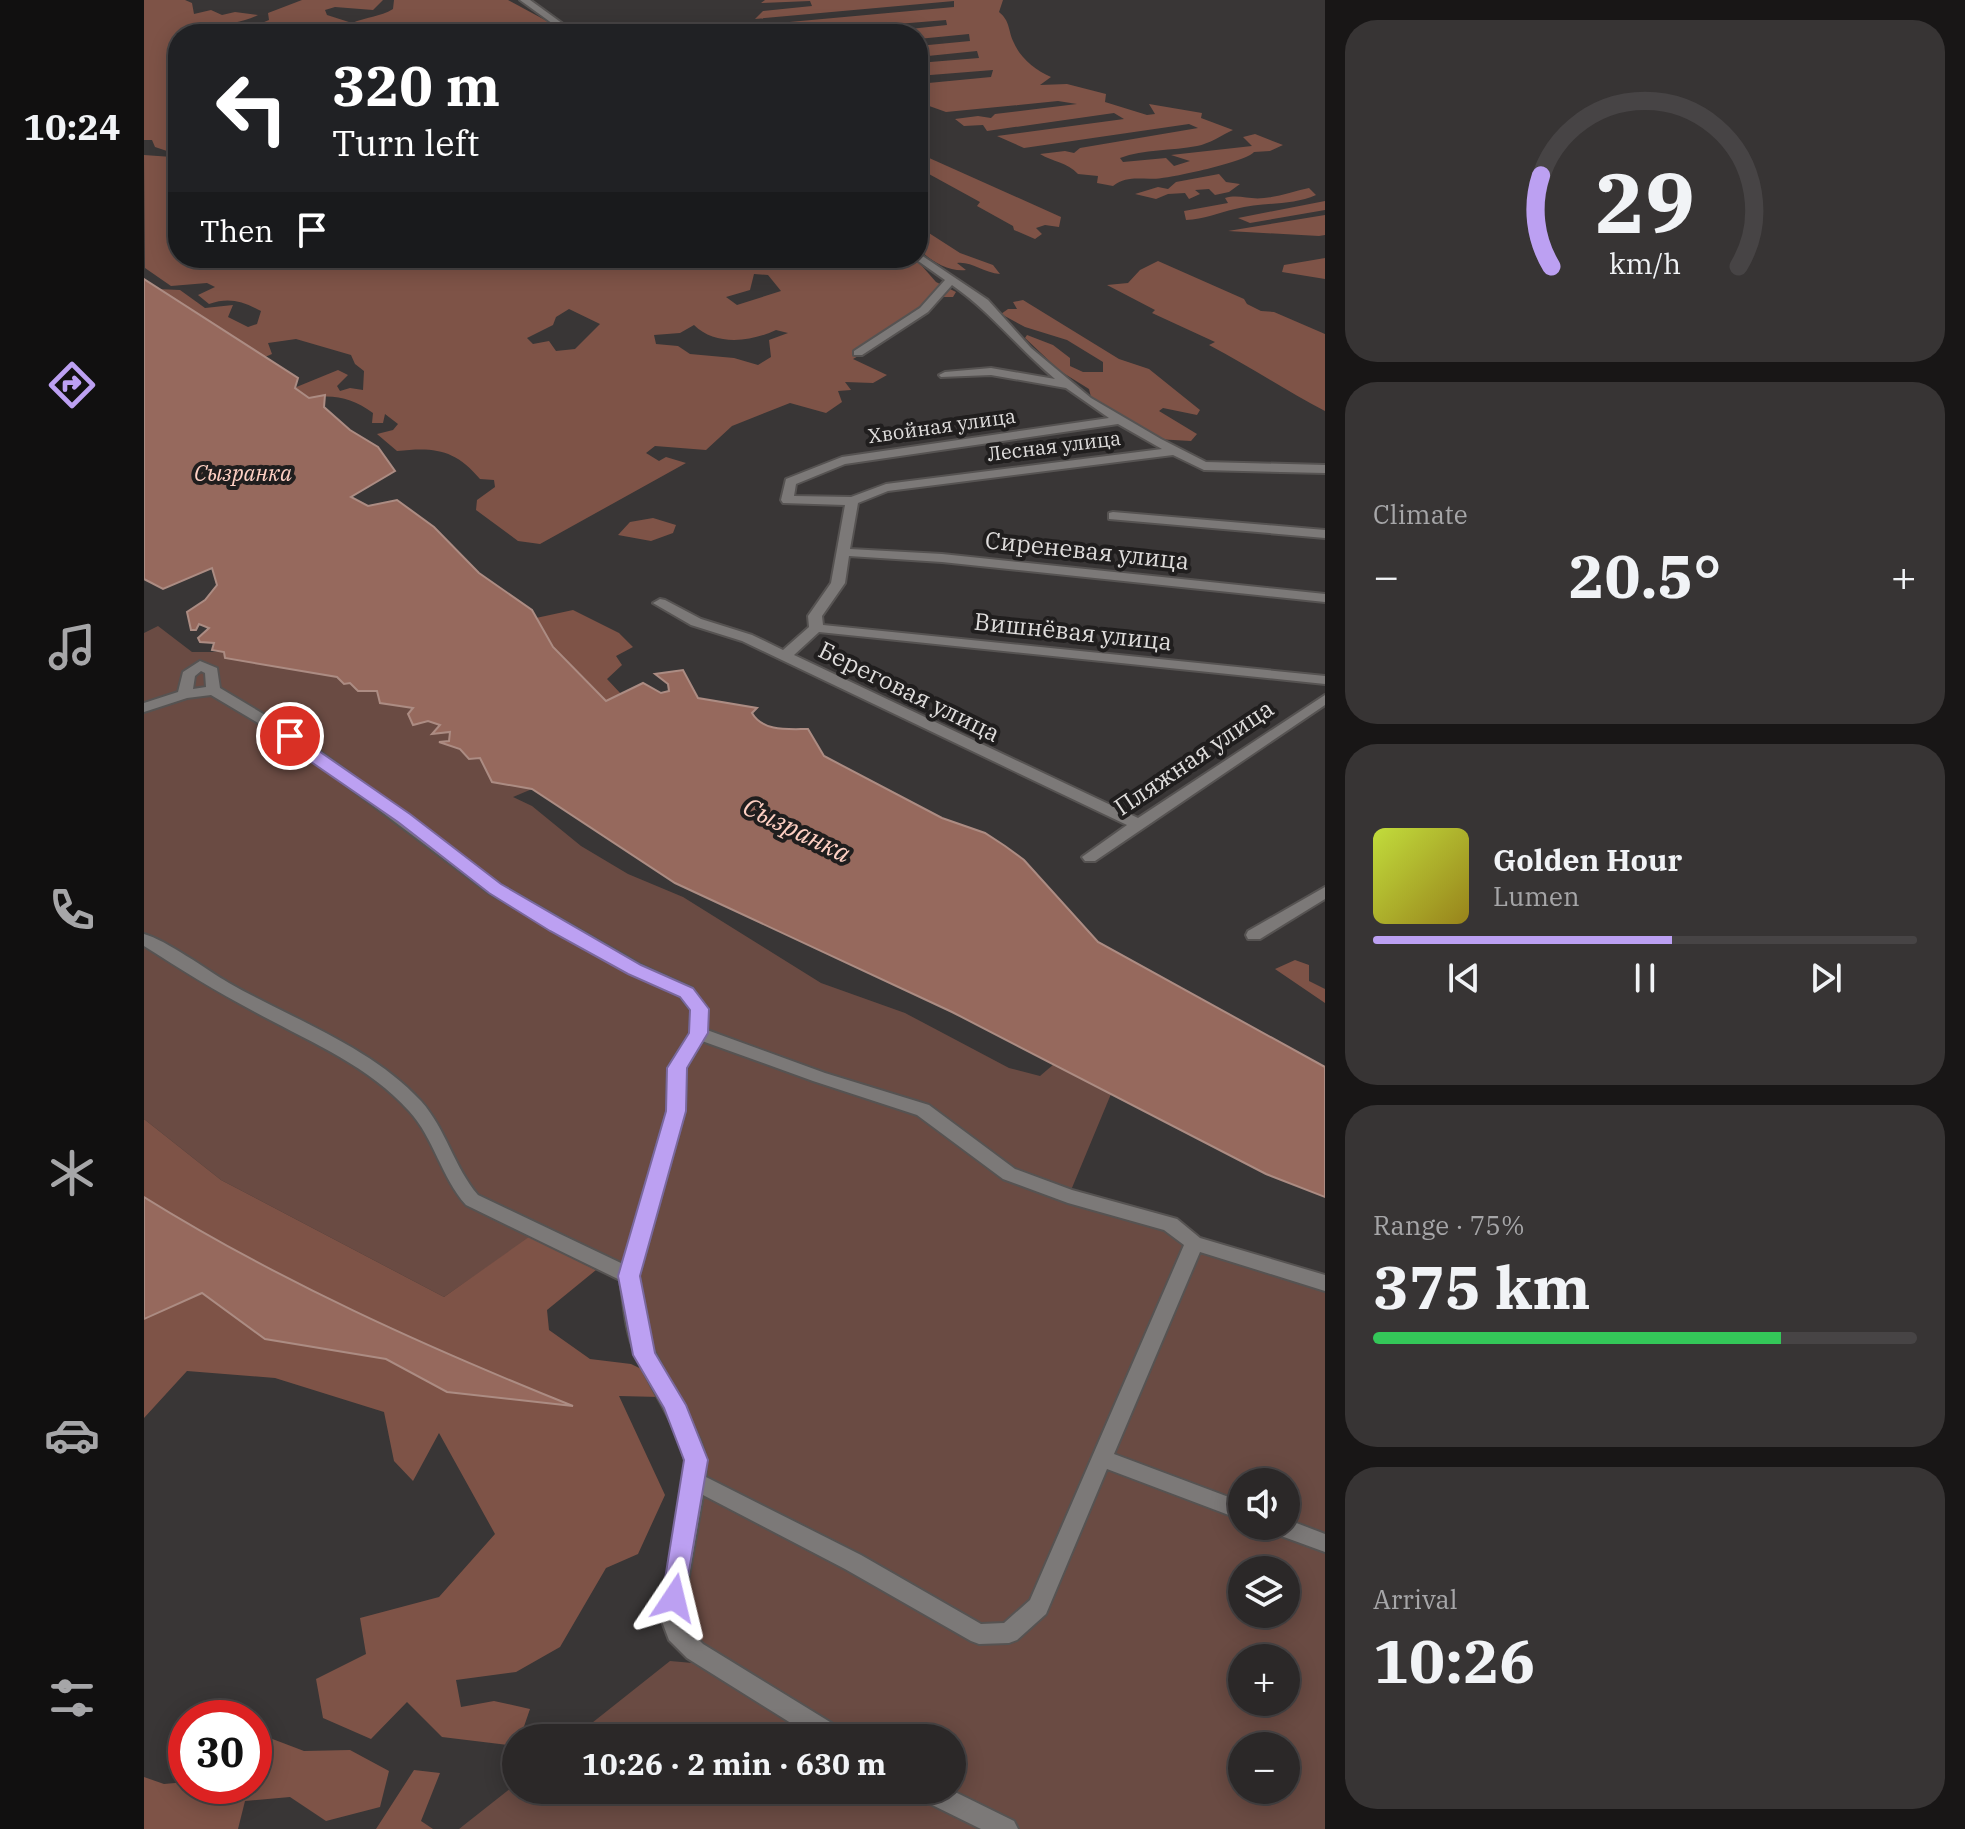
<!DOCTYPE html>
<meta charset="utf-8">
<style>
:root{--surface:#2b2828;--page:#373434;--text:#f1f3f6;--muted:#a6a6a8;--line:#474445;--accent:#bca0f2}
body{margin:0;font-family:"IBM Plex Serif",serif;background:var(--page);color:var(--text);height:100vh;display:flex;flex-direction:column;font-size:30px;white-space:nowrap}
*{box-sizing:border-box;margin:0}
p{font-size:26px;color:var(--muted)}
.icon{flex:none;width:44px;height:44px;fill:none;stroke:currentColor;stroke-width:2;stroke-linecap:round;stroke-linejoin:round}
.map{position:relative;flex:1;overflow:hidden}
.drawer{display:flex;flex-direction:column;gap:20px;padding:20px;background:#181616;width:640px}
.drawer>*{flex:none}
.guide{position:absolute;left:24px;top:24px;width:760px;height:244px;border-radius:32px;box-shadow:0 4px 20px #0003,0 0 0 2px var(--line);background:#202124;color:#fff;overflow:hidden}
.tools{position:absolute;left:1084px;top:1468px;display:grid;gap:16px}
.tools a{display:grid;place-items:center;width:72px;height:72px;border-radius:50%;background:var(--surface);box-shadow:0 4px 20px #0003,0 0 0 2px var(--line);font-size:40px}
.speed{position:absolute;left:24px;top:1700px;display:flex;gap:16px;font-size:40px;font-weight:700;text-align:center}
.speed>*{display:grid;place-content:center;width:104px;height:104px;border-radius:50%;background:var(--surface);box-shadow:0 4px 20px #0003,0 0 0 2px var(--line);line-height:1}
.speed .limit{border:12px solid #d22;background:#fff;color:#111}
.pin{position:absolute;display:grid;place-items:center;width:68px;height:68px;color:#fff;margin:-34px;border:4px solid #fff;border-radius:50%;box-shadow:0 2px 8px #0007}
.me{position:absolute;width:88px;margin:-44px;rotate:10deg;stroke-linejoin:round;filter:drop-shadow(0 0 6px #0008)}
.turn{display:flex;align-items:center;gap:28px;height:168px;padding:0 32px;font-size:36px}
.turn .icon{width:104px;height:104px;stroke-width:2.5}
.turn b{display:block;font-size:56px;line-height:68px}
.then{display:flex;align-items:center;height:76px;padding:0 32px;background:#0003;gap:16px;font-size:30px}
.big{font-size:60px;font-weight:700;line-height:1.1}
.drawer .card{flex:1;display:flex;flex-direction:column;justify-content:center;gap:12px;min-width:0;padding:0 28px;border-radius:32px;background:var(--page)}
.drawer .dial{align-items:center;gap:0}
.dial svg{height:208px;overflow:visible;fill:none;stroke:var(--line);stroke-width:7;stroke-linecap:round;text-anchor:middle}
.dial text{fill:var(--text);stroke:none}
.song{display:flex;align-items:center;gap:24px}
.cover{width:96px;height:96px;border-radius:12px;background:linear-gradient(135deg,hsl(70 70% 55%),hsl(50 70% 35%))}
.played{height:8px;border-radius:4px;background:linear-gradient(90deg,var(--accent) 55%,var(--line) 55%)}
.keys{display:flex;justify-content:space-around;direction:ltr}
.heat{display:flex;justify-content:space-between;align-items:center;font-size:44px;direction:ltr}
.charge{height:12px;border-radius:6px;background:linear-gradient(90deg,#34c759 75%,var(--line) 0)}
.trip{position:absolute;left:358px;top:1724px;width:464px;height:80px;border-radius:40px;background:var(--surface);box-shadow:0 4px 20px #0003,0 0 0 2px var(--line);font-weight:700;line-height:80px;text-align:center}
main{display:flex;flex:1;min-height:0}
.menu{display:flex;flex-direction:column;width:144px;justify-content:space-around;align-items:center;background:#111010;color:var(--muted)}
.menu .icon{width:56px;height:56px}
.menu .on{color:var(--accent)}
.menu b{font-size:36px;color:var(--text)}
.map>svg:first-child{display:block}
</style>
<main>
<nav class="menu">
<b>10:24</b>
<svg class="icon on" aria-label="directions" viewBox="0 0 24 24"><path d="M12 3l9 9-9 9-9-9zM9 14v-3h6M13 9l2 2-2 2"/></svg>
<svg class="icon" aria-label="music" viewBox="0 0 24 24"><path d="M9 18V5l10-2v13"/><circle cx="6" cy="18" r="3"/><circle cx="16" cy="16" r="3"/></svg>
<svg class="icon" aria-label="phone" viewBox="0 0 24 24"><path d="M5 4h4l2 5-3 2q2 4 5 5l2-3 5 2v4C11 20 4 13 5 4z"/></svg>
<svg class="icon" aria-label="climate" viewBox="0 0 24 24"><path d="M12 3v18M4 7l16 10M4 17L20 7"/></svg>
<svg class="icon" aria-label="car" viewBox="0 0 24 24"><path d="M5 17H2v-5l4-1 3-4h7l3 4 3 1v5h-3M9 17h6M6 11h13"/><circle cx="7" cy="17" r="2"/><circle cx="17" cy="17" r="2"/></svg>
<svg class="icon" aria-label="filters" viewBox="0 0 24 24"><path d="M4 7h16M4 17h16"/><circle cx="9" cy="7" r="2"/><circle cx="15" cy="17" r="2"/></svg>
</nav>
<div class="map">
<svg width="1181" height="1829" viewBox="0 0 1181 1829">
<rect width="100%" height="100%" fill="#393636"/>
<!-- green -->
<path fill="#6a4b43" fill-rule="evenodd" d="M14 626 48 652H80L193 677 200 683 206 682 233 691 236 703 270 708 284 721 297 725 290 732H307L305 741 298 742 336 758 348 782 388 789 369 797 388 806 437 846 484 874 539 897 677 983 761 1013 865 1068 896 1076 910 1064 967 1094 925 1195 1026 1224 1050 1243 1181 1283V1829H315L372 1784V1790H808V1738H429L526 1661 571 1665 533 1633 553 1471 500 1355 485 1276 394 1232 300 1297 77 1180 0 1119V633ZM1098 1482H1142V1526H1098ZM1098 1570H1142V1614H1098ZM1098 1658H1142V1702H1098ZM1098 1746H1142V1790H1098Z"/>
<!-- forest -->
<g fill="#7e5347" fill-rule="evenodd">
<path d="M0 0H41L48 3 50 14 67 10 78 15 91 12 114 15C99 23 83 22 68 31L108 27 125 20 124 13 158 0H239L229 10 191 7 181 10 183 15 208 23C222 17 236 17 249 9L250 0H364L427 34H34V258H771L792 282 812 292 809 297H789L727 349 709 359 743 375 729 383 701 382 707 390 694 391 698 402 682 413 646 403 588 426 562 450 511 446 502 453 515 461 522 457 542 463 396 544 374 541 332 510 333 500 351 487 350 480 336 479C311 449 290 447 253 451L233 434 249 430 254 424 241 414 239 423H228L229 413C208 398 191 394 165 398L150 388 194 370 204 375 193 386 196 391 206 388 219 390 220 371 211 364 207 355 152 339 124 343 128 354 121 357 13 289 36 290 61 308 89 305 84 317 104 327 113 324 117 311C98 301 85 297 65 304L54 295 71 287 63 283 27 286 1 268 0 155 28 157 29 153 11 147 8 140H0ZM610 274 624 275 637 291 593 305 582 297 606 290ZM425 309 456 324 431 349 412 351 405 341 389 344 383 338 409 325 412 317ZM550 325C571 346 607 342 632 330L644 333 625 340 627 357 614 365 590 358 546 354 534 346 512 344 510 335 536 333Z"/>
<path d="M621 0H859L855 12C866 21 864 29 869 41 876 58 891 70 907 77L896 85 923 84 962 94 961 102 1003 115 1011 114 1005 104 1058 113 1057 118 1089 130C1078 135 1065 144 1053 146 1028 151 1000 149 976 158L979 162 1022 158 1030 166 1046 161 1027 155 1108 146 1099 137 1111 134 1139 145 1126 151 1110 152C1101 162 1035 176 1018 178 999 181 985 174 969 186L953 183 954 176 934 174C923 162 909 162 896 154L921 151 930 153 936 148 1054 128 1045 124 880 148 853 136 980 119 970 113 843 131 839 125 820 126 811 119 834 116 847 118 851 114 933 104 914 101 802 112 774 102V84L847 77 849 70 774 76V63L835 58 833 51 774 57V46L826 41 825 34 774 39V34H720L803 25 802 20 632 34H606L590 27 810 7V1L611 19 619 11 668 6 666 1 617 3Z"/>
<polygon points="774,153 917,217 915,227 901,225 892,228 898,234 891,239 870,230 869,226 833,206 836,202 774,168"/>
<polygon points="1075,174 1082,182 1096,184 1085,192 1071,195 1065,189 1051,190 1056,194 1045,199 1041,193 1024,194 1012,199 991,194 1014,187 1024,189 1032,182"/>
<path d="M1165 188 1172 195C1147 206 1118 202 1091 209 1074 213 1060 219 1042 220L1040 211 1084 203 1081 198C1095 194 1105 200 1120 198 1134 197 1150 191 1165 188Z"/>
<polygon points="1181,201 1181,210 1106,223 1094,218"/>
<polygon points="1181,215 1181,235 1175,236 1084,231"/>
<path d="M774 226 816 253 849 265 856 274C840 273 827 261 813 263L822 270C804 272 785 260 774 248Z"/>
<polygon points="1181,258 1181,279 1138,272 1140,265"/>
<path d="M1014 261 1100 299 1103 304 1117 311 1130 312 1181 334V411C1141 390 1105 366 1065 345L1071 342 1008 313 1011 310 963 285 984 283 996 270Z"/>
<polygon points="879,300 975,359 1005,369 1056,410 1053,415 1019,408 1015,411 1053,434 1047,441 1012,439 947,397 945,389 916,371 881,338 883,335 909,345 926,358 926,366 939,372 959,372 959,362 923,340 881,327 857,314 864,309 873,309 869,302"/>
<polygon points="509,518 532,525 529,533 507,541 474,535 486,522"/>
<polygon points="429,610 475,633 489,647 472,656 478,665 463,679 477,694 462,701 409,647 392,618"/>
<polygon points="1151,960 1165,965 1165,981 1181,989 1181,1003 1131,969"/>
<path d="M0 1119 77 1180 300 1297 385 1237 452 1270 403 1310 405 1330 446 1359 487 1364 512 1376 516 1397 475 1396 521 1495 494 1554 462 1568 416 1647 372 1672 312 1680 317 1707 350 1701 386 1709 376 1738H372V1746L298 1737 263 1702 227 1739 179 1718 172 1679 222 1654 216 1618 295 1597 351 1534 295 1433 269 1481 250 1461 240 1412 131 1378 43 1371 0 1418V1319L58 1292 121 1339 242 1359 303 1392 425 1405C279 1346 134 1280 0 1197Z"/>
<polygon points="110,1732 160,1751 206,1750 245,1771 236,1807 182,1821 146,1797 101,1801 94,1829 0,1829 0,1777 20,1784 42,1782 42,1786 110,1786"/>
<polygon points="270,1770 296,1773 277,1821 289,1829 232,1829"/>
</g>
<!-- water -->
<g fill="#96695d" stroke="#ac8c83" stroke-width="2">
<path d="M0 279 154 378 151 388 165 398 181 395 180 407 206 430 234 447 251 471 207 497 224 506 253 500 290 527 335 573 388 610 409 647 462 701 499 683 517 693 525 691 524 684 511 674 539 670 554 698 613 708 608 713C619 732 645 729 664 729L680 756 798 818 841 833 861 846 880 860 954 942 1181 1067V1197L1122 1174 808 1012 531 883 388 789 348 782 336 758 325 759 316 749 295 742 305 741 306 732 288 734 296 725 284 721 269 725 264 714 269 708 236 703 233 691H214L206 683 200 684 193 677 81 658 80 652 68 650 70 643 56 642 54 638 65 628 55 624 52 630H47L43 612 61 600 73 585 68 568 19 589 0 579Z"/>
<path d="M0 1197C135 1281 282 1347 429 1406L303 1392 242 1359 121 1339 58 1293 0 1319Z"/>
</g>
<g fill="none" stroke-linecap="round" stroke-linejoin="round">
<!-- minor casing -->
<g stroke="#565352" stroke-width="4">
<g id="minor">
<polygon points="376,0 386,0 433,34 423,34"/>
<path d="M774 253 844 300 887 348 947 398 1017 439 1062 462 1181 465V473L1060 470 1029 455 744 491 714 503 706 549 798 554 1181 594V602L798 562 705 556 701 583 678 616 679 625 1181 676V684L675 632 650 655 994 818 1181 695V705L951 861H941L938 857 983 825 598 641 547 625 509 603 516 599 521 600 557 619 608 635 639 650 665 627 664 616 687 583 701 505 639 503 637 500 642 479 698 457 965 418 922 388 847 375 797 377 795 375 801 372 847 368 911 379C875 349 847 312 808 285L784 312 718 355H710V351L776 308 801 280 770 258H774ZM974 424 1018 449 742 484 707 497 650 496 652 484 701 464Z"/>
<polygon points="969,512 1181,530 1181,538 965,519 965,513"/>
<path d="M56 661 73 668 76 688 151 733 357 885 497 965 548 988 563 1009V1030L681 1073 785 1105 871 1169 928 1190 1033 1219 1056 1238 1181 1275V1291L1056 1252 970 1454 1098 1502V1520L963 1469 902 1614 873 1640 865 1643 835 1644 827 1641 701 1569 559 1495 538 1616 542 1627 559 1644 699 1730 702 1738H671L543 1658 525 1640 516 1616 543 1471C536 1426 508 1393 491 1353 481 1330 480 1305 476 1280L322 1205C297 1177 290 1138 265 1111 224 1065 164 1041 111 1012 73 992 36 969 0 946V934C22 940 63 970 85 983 148 1019 226 1046 277 1101 302 1129 310 1167 334 1195L479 1264 523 1111 524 1068 546 1033 547 1010 536 996 485 973 345 893 141 739 67 695 43 698 0 712V703L34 692 39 672ZM57 671 61 673 62 687 49 689 51 676ZM558 1041 669 1081 773 1115 859 1179 924 1203 1020 1230 1040 1245 886 1600 860 1623 837 1624 717 1555 562 1477 561 1455 556 1440 508 1347 495 1276 541 1111 542 1068Z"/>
<polygon points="1181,887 1181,899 1116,939 1104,939 1102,935 1104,931"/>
<polygon points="1142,1519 1181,1534 1181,1552 1129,1533 1125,1526 1142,1526"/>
<polygon points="770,1790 807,1790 870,1821 874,1829 837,1829 774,1798"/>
</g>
</g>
<!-- minor -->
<use href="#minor" fill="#7c7978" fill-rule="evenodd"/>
</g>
<!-- route -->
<polygon fill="#bca0f2" stroke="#7a689d" stroke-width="2" points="146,731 266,814 357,884 497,965 549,988 565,1009 564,1033 543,1068 542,1111 496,1276 511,1353 542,1405 564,1460 539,1606 530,1610 522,1606 518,1598 540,1460 520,1408 489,1355 474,1276 522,1111 523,1068 545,1033 546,1010 536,997 484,974 406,931 345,893 254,822 154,753 138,736"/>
<g text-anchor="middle" stroke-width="8" stroke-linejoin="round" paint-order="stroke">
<!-- far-street labels -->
<g font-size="20" fill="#dfdddc" stroke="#201e1e">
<text transform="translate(798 426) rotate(-8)" y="7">Хвойная улица</text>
<text transform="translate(910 446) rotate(-7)" y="7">Лесная улица</text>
</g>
<!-- far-water labels -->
<g font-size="22" font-style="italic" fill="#ffd1c4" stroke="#201e1e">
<text x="99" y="481">Сызранка</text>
</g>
<!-- street labels -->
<g font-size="24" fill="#dfdddc" stroke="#201e1e">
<text transform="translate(943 551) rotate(6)" y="8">Сиреневая улица</text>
<text transform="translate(929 632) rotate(6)" y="8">Вишнёвая улица</text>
<text transform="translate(765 692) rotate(26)" y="8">Береговая улица</text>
<text transform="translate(1050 758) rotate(-34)" y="8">Пляжная улица</text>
</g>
<!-- water labels -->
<g font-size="26" font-style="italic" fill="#ffd1c4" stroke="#201e1e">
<text transform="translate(653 830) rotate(26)" y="9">Сызранка</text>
</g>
</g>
</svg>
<div class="tools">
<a><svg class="icon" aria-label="sound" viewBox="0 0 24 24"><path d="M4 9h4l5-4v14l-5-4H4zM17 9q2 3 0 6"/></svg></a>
<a><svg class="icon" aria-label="layers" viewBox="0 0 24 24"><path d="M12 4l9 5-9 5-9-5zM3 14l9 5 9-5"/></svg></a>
<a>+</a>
<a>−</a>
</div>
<div class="speed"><div class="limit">30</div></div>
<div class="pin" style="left:146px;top:736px;background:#d93025"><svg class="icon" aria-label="arrive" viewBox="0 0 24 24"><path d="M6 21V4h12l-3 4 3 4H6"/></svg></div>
<svg class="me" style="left:530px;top:1598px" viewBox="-20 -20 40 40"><path d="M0-17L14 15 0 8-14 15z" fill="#bca0f2" stroke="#fff" stroke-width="4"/></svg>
<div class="trip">10:26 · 2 min · 630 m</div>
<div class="guide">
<div class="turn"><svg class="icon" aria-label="left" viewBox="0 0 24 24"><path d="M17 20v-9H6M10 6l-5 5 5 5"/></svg><div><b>320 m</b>Turn left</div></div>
<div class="then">Then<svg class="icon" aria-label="arrive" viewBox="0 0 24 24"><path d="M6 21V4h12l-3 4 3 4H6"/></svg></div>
</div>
</div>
<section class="drawer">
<div class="card dial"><svg viewBox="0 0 100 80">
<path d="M14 69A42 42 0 1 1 86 69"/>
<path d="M14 69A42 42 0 0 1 10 34" stroke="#bca0f2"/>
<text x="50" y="56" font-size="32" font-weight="700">29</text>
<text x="50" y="72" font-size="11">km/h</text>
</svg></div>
<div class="card"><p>Climate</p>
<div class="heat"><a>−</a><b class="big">20.5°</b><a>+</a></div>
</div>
<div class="card">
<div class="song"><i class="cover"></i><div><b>Golden Hour</b><p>Lumen</p></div></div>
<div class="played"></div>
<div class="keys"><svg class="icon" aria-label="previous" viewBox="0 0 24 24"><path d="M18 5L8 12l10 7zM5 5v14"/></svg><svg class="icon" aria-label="pause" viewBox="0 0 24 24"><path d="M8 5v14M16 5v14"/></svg><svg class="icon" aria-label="next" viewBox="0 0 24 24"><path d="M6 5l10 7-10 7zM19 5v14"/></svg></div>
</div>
<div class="card"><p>Range · 75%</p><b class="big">375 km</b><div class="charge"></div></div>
<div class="card"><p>Arrival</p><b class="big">10:26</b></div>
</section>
</main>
